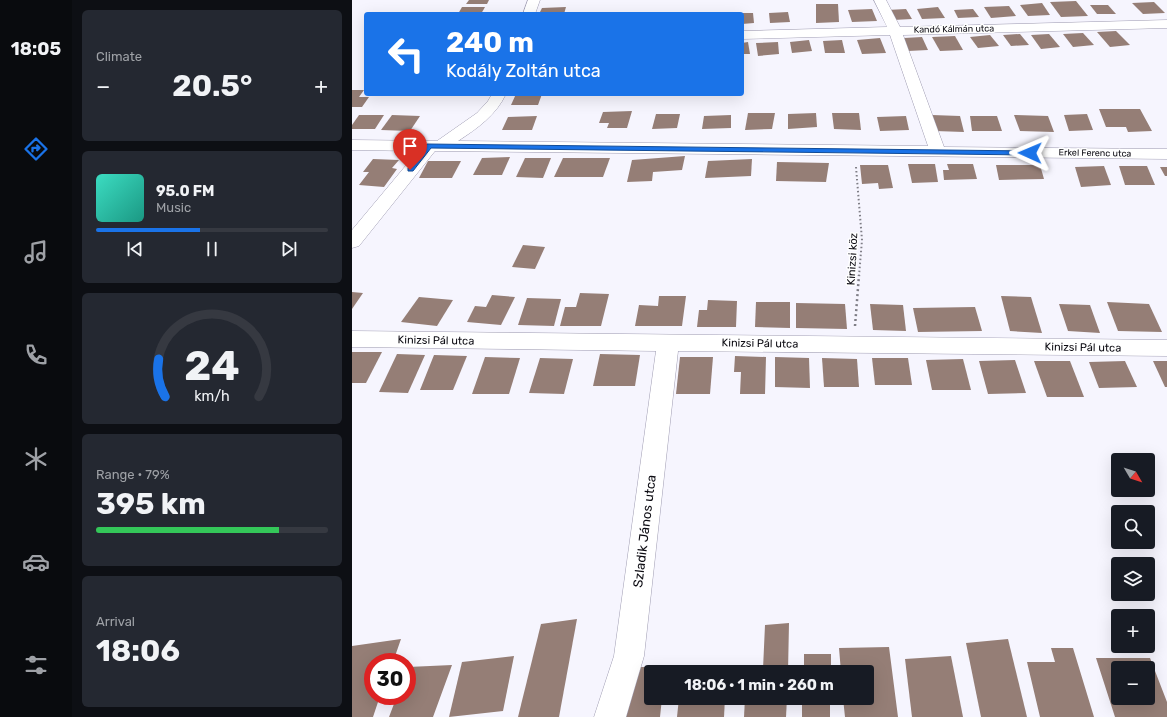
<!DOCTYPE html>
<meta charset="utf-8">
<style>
:root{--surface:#171b24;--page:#242831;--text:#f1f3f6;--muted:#9ea1a6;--line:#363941;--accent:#1a73e8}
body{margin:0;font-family:Rubik,sans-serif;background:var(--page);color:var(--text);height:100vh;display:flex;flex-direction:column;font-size:15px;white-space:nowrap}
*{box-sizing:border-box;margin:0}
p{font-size:13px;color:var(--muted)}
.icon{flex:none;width:22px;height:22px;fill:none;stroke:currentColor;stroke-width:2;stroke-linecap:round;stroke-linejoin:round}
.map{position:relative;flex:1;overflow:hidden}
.side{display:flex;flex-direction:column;gap:10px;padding:10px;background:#0d0f14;width:280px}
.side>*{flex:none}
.guide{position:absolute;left:12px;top:12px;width:380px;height:84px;border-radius:4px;box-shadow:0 4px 16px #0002;background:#1a73e8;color:#fff;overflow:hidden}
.needle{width:26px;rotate:129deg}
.buttons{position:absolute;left:759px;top:453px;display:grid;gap:8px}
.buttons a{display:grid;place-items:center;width:44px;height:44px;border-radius:4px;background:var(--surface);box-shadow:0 4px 16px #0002;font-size:20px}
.speed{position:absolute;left:12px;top:653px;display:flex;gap:8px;font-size:20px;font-weight:700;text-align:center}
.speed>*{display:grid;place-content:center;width:52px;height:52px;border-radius:50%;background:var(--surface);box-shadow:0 4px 16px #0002;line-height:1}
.speed .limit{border:6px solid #d22;background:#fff;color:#111}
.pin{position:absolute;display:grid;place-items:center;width:34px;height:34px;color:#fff;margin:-41px -17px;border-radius:50% 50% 50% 0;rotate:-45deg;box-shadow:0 0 4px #0007}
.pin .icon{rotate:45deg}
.me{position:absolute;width:44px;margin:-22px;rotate:271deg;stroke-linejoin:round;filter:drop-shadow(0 0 3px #0008)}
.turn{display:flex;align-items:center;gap:14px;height:84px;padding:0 16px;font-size:18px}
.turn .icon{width:52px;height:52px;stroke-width:2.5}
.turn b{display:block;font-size:28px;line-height:34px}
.big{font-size:30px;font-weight:700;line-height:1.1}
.side .tile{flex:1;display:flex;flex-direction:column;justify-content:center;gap:6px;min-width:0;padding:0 14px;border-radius:6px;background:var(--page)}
.side .dial{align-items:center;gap:0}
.dial svg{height:104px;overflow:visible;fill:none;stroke:var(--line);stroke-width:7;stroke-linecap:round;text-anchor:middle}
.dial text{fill:var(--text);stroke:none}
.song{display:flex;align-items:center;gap:12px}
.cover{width:48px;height:48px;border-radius:6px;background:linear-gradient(135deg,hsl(170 70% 55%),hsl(170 70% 35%))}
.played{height:4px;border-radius:2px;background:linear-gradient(90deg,var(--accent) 45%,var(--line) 45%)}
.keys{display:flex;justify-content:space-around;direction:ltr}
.heat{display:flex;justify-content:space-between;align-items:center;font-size:22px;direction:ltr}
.charge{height:6px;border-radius:3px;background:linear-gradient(90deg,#34c759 79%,var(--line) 0)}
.trip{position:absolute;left:292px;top:665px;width:230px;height:40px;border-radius:4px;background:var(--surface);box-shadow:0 4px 16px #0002;font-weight:700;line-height:40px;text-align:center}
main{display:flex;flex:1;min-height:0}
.tabs{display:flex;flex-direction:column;width:72px;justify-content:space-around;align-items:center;background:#090b0e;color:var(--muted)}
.tabs .icon{width:28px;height:28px}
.tabs .on{color:var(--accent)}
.tabs b{font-size:18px;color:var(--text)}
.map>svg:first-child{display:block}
</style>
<main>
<nav class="tabs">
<b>18:05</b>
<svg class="icon on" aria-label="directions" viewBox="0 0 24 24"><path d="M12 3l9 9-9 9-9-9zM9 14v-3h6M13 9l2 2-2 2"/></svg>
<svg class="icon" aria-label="music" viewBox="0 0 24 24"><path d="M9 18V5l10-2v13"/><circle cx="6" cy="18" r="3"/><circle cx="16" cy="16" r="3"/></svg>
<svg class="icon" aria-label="phone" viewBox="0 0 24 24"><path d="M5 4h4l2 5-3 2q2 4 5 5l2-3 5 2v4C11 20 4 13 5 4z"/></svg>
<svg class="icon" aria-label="climate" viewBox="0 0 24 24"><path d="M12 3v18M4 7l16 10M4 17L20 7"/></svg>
<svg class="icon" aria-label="car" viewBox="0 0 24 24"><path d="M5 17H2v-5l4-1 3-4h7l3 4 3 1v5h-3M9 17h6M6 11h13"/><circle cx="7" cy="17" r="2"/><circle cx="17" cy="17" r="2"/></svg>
<svg class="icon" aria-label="filters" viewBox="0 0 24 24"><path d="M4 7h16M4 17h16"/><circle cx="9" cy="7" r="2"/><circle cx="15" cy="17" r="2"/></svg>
</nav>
<section class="side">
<div class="tile"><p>Climate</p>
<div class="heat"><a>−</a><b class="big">20.5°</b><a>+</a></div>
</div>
<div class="tile">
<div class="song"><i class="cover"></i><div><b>95.0 FM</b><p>Music</p></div></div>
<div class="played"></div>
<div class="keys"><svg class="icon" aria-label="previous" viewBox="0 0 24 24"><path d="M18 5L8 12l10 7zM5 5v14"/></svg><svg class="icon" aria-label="pause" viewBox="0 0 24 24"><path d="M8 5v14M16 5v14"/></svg><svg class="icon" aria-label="next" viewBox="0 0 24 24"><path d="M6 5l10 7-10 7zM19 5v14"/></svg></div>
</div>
<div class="tile dial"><svg viewBox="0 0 100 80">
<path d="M14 69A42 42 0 1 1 86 69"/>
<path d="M14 69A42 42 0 0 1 9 40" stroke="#1a73e8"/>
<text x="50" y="56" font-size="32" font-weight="700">24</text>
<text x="50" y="72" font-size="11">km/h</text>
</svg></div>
<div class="tile"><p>Range · 79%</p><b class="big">395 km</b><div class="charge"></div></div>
<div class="tile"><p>Arrival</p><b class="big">18:06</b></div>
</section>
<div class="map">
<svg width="815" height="717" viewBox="0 0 815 717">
<rect width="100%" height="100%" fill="#f6f5fe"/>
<!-- building -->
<g fill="#957e76" fill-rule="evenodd">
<polygon points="117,0 137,0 135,4 114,4"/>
<polygon points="724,1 736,16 709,17 698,2"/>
<polygon points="802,2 813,13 791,14 780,3"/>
<polygon points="690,3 698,15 676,16 668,5"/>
<polygon points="464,4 486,4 487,22 464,23"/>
<polygon points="738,5 756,5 764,14 745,14"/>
<polygon points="657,6 664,16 639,18 632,7"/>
<polygon points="110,7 133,7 129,14 106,14"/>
<polygon points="214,7 212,14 187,14 190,8"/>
<polygon points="586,7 593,18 570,19 565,9"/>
<polygon points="520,9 525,21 500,22 496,10"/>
<polygon points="554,9 560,19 541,20 535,10"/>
<polygon points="621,9 627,17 606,18 602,10"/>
<polygon points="436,12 438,22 418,23 417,13"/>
<polygon points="390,13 401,13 402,23 390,24"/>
<polygon points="764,31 778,45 758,47 745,32"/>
<polygon points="731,33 742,45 721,47 711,34"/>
<polygon points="668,34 677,45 659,46 651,35"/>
<polygon points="697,34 708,47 689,49 679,35"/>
<polygon points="638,35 647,46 626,48 618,37"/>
<polygon points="603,36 611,50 588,51 580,37"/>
<polygon points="570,37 576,50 556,51 552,38"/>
<polygon points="528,38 534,53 510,54 505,40"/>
<polygon points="457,40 460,51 440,53 438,42"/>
<polygon points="490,40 493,53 473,53 471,41"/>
<polygon points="396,42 398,54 390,54 390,43"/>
<polygon points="426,42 427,54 406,56 404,43"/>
<polygon points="0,90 12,90 7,97 17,97 10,107 0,107"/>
<polygon points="164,94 190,94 186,105 159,105"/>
<polygon points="747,109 788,109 800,131 776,132 774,127 754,127"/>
<polygon points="280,111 275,128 255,128 257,123 247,123 251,112"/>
<polygon points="396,113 423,113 420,129 393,130"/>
<polygon points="464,113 465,127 436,129 436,114"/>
<polygon points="480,113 507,113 509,130 482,129"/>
<polygon points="304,114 328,114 325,128 300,129"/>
<polygon points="735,114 741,130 717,131 712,115"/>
<polygon points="7,115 32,115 23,129 0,129 0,125"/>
<polygon points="40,115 68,116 58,131 29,130"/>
<polygon points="379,115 379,128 350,129 352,116"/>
<polygon points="580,115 608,116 612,132 583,131"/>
<polygon points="662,115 696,116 702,132 668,131"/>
<polygon points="185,116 180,130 150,130 156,117"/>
<polygon points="554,116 557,130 528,131 525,117"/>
<polygon points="618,116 645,116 650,131 620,131"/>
<polygon points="333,156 330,170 301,172 300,181 275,182 280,160"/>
<polygon points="158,157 150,175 121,175 130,158"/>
<polygon points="173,158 199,158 191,178 164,177"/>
<polygon points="211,158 258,158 251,177 202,177"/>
<polygon points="21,159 47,160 40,168 45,169 32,187 7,185 17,172 11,172"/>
<polygon points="400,159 399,176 353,178 356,161"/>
<polygon points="76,161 109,161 100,178 67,178"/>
<polygon points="425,162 477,163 474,182 424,181"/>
<polygon points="556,164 583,164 586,182 560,183"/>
<polygon points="595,164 621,164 625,179 592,180 591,170 597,170"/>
<polygon points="508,165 536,165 541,188 527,189 526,183 510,184"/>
<polygon points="644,165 688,165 692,179 647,180"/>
<polygon points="752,166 759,185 729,187 723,167"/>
<polygon points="767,166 795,166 803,185 773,185"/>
<polygon points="808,167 815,167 815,176 813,176"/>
<polygon points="171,245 193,247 183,269 160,267"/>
<polygon points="0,292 11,293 0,309"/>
<polygon points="228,293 257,294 249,326 208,326 213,307 224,307"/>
<polygon points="140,295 163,297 149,325 115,322 123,306 134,307"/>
<polygon points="307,296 334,296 330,326 283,326 287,305 306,306"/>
<polygon points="649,296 679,297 690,333 658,331"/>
<polygon points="67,297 101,300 85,326 49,322"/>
<polygon points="175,298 209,299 202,326 166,325"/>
<polygon points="356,300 385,301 384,327 345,327 347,310 355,310"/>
<polygon points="404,302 438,302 438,328 403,327"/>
<polygon points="755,302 797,304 810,332 766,331"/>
<polygon points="444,303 493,304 495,329 444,328"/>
<polygon points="518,304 551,305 554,331 521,330"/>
<polygon points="707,304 738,305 748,333 716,331"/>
<polygon points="623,307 630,331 566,332 561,308"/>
<polygon points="0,352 30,352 14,383 0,383"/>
<polygon points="45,354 73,355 56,393 27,392"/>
<polygon points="248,354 288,355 283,386 241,386"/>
<polygon points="82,355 115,356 101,390 68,390"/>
<polygon points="383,356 414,357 413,394 388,394 389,372 382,372"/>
<polygon points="133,357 168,358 157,394 120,394"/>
<polygon points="328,357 361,357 358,394 324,394"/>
<polygon points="423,357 457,358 458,388 423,387"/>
<polygon points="188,358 221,359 212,394 177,393"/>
<polygon points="470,358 505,359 507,387 472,387"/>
<polygon points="520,358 556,358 560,385 523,385"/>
<polygon points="611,359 619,390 580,390 574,360"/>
<polygon points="663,360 674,393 636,394 627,361"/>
<polygon points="682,361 718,361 732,397 695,397"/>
<polygon points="773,361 785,387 747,388 737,362"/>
<polygon points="801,361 815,361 815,387 813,387"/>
<polygon points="225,619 207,717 166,717 189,624"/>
<polygon points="437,623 436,672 395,672 395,669 411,669 413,625"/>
<polygon points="49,639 41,662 21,662 21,696 28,696 21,717 0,717 0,646"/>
<polygon points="656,639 675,717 629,717 614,643"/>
<polygon points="537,647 546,717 493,717 491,698 515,698 515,672 489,672 487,648"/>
<polygon points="699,648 721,648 742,717 688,717 675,662 703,662"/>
<rect x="452" y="654" width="27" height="18"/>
<polygon points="162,656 151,711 97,717 110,662"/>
<polygon points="599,656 611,717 560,717 553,659"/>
<path d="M744 658H798L815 702V717H763ZM766 668H796V698H766Z"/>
<polygon points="100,665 81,717 37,717 45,696 55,696 56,667"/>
<polygon points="277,667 315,667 314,672 299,672 299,698 310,698 308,717 266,717"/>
<polygon points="331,668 375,668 374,672 330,672"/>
<polygon points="327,698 373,698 372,717 325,717"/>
<polygon points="393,698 435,698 434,717 392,717"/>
<rect x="450" y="698" width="28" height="19"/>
</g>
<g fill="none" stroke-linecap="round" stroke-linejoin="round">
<!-- minor casing -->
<g stroke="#9f9cb2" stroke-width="1">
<g id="minor">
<polygon points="176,0 188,0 183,14 171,14"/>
<path d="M522 0H534L548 27 815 20V28L551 35 592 147 815 149V159L83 151 7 246 0 248V230L66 151 0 150V140L85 141 125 113 136 101 140 94H154C144 115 126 128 106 141L576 146 538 35 390 39V31L535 27Z"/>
<polygon points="0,331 815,340 815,356 326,351 292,656 274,717 242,717 262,656 304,351 0,347"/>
</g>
</g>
<!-- path-far1 -->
<polyline stroke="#7f7e86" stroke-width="2" stroke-dasharray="1.5 2.5" stroke-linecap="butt" points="504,167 510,240 507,276"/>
<!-- path -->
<polyline stroke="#7f7e86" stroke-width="2.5" stroke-dasharray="2 3" stroke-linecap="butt" points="503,326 507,275"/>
<!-- minor -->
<use href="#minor" fill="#fff" fill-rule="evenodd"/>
</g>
<!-- route -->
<polygon fill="#1a73e8" stroke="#114b97" points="75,144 678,151 681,153 678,155 79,148 61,171 56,171 56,168"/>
<g text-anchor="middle" stroke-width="3" stroke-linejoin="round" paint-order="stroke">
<!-- far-street labels -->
<g font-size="9" fill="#0c0b12" stroke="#fff">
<text transform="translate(602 29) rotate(-1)" y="3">Kandó Kálmán utca</text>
<text transform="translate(743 153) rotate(1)" y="3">Erkel Ferenc utca</text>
</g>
<!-- street labels -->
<g font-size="11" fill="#0c0b12" stroke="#fff">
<text transform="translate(500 259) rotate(-87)" y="4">Kinizsi köz</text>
<text transform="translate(84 340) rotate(1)" y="4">Kinizsi Pál utca</text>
<text transform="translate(408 343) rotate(1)" y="4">Kinizsi Pál utca</text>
<text transform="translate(731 347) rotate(1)" y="4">Kinizsi Pál utca</text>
</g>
<!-- near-street labels -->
<g font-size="13" fill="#0c0b12" stroke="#fff">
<text transform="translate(292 531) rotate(-83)" y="5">Szladik János utca</text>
</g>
</g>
</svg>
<div class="buttons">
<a><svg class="needle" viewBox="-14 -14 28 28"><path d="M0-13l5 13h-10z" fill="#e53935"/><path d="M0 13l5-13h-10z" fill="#9ea1a6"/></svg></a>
<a><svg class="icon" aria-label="search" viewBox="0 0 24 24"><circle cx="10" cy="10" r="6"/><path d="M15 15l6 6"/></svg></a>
<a><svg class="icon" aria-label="layers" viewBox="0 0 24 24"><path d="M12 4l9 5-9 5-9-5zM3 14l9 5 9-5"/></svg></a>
<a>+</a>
<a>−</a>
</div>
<div class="speed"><div class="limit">30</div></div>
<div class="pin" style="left:58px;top:170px;background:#d93025"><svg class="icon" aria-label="arrive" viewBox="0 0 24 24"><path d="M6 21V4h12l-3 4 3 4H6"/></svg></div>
<svg class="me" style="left:678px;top:153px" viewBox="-20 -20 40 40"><path d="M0-17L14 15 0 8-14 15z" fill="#1a73e8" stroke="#fff" stroke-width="4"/></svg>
<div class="trip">18:06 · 1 min · 260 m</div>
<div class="guide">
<div class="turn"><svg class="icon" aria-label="left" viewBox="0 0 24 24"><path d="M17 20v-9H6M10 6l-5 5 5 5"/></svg><div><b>240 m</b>Kodály Zoltán utca</div></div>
</div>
</div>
</main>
